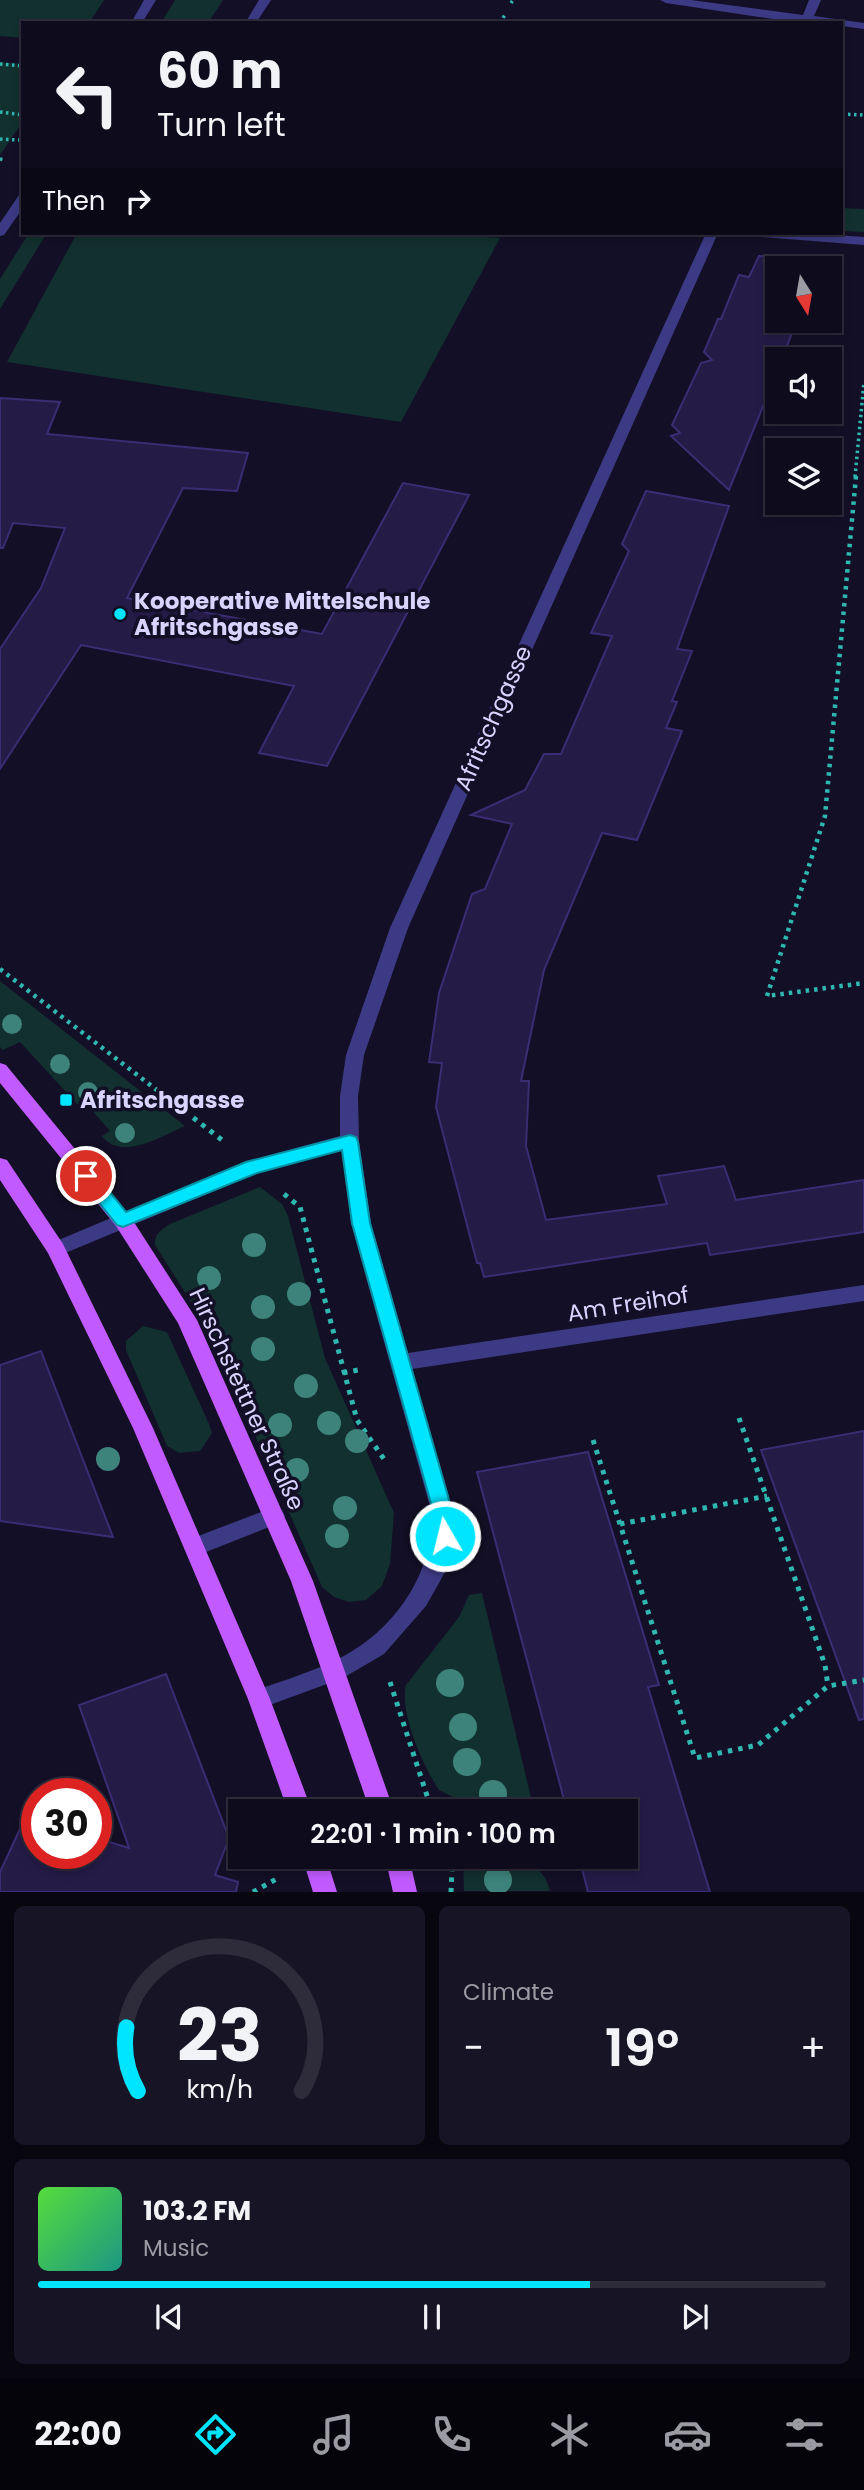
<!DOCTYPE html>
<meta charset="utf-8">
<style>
:root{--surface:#0e0b1c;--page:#171425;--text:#f1f3f6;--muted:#9b9ba3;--line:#2e2b3b;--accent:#00e5ff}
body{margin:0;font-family:Poppins,sans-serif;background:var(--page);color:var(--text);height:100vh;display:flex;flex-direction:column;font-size:26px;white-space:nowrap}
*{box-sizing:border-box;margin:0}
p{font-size:23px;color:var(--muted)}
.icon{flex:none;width:38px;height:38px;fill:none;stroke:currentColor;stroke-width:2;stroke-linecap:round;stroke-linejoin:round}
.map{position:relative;height:1892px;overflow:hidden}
.drawer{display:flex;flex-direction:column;gap:14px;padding:14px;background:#08060f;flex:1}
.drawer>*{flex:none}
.guide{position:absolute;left:21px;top:21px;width:822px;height:214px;border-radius:0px;box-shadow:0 4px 10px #0003,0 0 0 2px var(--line);background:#0e0b1c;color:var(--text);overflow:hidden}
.needle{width:46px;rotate:169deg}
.controls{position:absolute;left:765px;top:256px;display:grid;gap:14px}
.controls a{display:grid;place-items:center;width:77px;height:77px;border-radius:0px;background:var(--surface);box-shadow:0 4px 10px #0003,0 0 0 2px var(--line);font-size:35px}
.speed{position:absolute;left:21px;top:1778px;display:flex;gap:14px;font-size:35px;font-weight:700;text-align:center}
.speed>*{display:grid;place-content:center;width:91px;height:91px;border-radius:50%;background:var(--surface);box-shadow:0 4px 10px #0003,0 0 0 2px var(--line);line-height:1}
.speed .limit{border:10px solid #d22;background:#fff;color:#111}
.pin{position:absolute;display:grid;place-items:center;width:60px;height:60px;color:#fff;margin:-30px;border:4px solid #fff;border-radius:50%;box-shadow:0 2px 7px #0007}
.me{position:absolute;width:77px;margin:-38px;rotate:352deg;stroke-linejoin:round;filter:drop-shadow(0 0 5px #0008)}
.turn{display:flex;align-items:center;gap:24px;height:147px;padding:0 21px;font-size:32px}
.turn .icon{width:91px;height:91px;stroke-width:2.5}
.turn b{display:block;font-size:49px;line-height:60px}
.then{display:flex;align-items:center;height:66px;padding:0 21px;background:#0003;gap:14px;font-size:26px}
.big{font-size:52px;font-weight:600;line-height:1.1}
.drawer .widget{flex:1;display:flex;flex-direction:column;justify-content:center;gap:10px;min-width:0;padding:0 24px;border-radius:10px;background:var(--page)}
.drawer .dial{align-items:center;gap:0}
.dial svg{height:182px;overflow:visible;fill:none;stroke:var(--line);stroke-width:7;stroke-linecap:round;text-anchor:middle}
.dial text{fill:var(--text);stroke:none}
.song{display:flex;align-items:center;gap:21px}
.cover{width:84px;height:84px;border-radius:10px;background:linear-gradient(135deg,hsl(110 70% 55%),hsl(170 70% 35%))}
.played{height:7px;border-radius:4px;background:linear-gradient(90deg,var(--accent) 70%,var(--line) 70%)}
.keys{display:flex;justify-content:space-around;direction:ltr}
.heat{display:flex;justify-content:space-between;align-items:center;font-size:38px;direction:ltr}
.drawer .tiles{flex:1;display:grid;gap:14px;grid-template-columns:1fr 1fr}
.widget:last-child{grid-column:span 2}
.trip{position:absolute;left:228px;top:1799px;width:410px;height:70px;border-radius:0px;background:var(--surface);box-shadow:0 4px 10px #0003,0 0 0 2px var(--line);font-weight:600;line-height:70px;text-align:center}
.dock{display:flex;height:112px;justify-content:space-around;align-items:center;background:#06040b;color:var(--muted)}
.dock .icon{width:49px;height:49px}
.dock .current{color:var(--accent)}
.dock b{font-size:32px;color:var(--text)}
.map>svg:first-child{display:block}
</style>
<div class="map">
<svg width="864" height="1892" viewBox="0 0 864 1892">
<rect width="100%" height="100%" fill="#130f26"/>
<!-- green -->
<g fill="#12302f">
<polygon points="0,0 104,0 89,23 23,23 23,38 0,36"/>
<polygon points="175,0 223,0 208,23 161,23"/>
<polygon points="0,62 23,64 23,121 0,155"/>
<polygon points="842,208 864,209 864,232 842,231"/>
<polygon points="29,233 47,233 0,309 0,279"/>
<polygon points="77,233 424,233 500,238 401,422 7,362"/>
<path d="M0 981 185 1126C161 1136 122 1162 102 1136L110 1131 85 1102 78 1105 20 1042 3 1050 0 1047Z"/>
<path d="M260 1187 282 1204 288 1216 325 1358 394 1513 390 1564 382 1586 366 1600 349 1602 334 1597 322 1587 243 1408 191 1302 155 1245C154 1234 161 1230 170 1224Z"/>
<polygon points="143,1326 167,1332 209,1424 212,1433 200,1451 179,1453 167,1446 126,1350 126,1341"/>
<path d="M482 1593 534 1810 531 1811H481L439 1790C423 1766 399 1712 406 1685L459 1617 469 1595Z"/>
<path d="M463 1857C497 1857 540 1850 550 1891H464Z"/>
</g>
<!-- building -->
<g fill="#241b47" stroke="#3b2d73" stroke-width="2">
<polygon points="759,256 822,259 818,268 777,268 777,320 797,320 782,359 777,359 777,372 729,490 671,436 680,433 672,425 701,363 712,360 704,352 718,319 721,319 739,275 749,277"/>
<polygon points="0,398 60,402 47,434 248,453 237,491 183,488 127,598 322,634 403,483 469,495 327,766 259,753 294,686 81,645 0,769 0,649 41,588 65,528 13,523 3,548 0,548"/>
<polygon points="646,491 729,506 677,649 692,651 672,701 677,702 666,728 682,731 637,840 602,833 544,970 521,1081 529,1081 526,1146 546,1220 667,1204 658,1176 724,1166 736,1200 864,1180 864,1232 710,1255 707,1243 484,1277 480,1263 477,1263 436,1107 442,1063 429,1062 439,993 472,894 485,889 512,824 471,815 525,790 544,754 561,754 612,636 591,633 629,551 622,544"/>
<polygon points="41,1351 56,1390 113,1537 0,1521 0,1365"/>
<polygon points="864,1431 864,1719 859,1720 761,1450"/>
<polygon points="588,1452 659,1685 648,1687 710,1892 588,1892 579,1857 625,1857 625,1811 567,1811 477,1472"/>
<polygon points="166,1674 229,1838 215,1875 238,1882 236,1892 0,1892 0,1872 26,1816 37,1819 37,1853 96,1853 96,1838 129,1848 79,1705"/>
</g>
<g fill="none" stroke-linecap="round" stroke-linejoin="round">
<!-- path-far2 -->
<g stroke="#2fb8b0" stroke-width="3.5" stroke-dasharray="2.5 3.5" stroke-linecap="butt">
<polyline points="511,3 513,0"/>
<polyline points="500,23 506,13"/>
<polyline points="0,64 23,66"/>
<polyline points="0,112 23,115"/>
<polyline points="842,114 864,115"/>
<polyline points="0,139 19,140"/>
<polyline points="0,159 5,160"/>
<polyline points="855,477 864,382"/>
</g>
<!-- path-far1 -->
<g stroke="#2fb8b0" stroke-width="4.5" stroke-dasharray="3.5 5" stroke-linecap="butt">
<polyline points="856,476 825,816 767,996 864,983"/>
<polyline points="0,969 162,1094"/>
</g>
<!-- path -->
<g stroke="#2fb8b0" stroke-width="5" stroke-dasharray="4.5 6" stroke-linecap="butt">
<polyline points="160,1092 222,1140"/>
<polyline points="284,1194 300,1207 357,1420 386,1462"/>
<polyline points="343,1373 363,1369"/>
<polyline points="739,1418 825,1665 828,1686"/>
<polyline points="593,1440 695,1758 758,1745 828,1686 864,1680"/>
<polyline points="620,1524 767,1496"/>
<polyline points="390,1682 432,1811"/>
<polyline points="448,1857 452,1869 451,1892"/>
<polyline points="253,1892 280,1877"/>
</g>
<!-- minor -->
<g fill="#3d3a85" fill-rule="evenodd">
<polygon points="144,0 156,0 142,23 131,23"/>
<polygon points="259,0 271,0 256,23 245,23"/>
<polygon points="660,0 691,0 803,15 809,0 821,0 814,16 864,23 864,29 842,26 842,23 800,23 666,3"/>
<polygon points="23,194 23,208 4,235 0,236 0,223 19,195"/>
<path d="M706 233H718L408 928 364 1055 358 1096 359 1141 371 1223 408 1353 864 1285V1301L412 1369 454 1514 452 1546 444 1574 426 1606 384 1654 343 1678 259 1709 251 1706 248 1699 251 1692C281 1681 313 1672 342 1657 395 1629 433 1574 432 1514L351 1223 342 1150 257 1173 63 1254 56 1257 49 1254 46 1249 49 1244 245 1162 340 1136V1096L346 1055 390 928Z"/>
<polygon points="755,233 807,233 864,237 864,245 761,237"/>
<polygon points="274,1507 282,1510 285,1516 282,1522 196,1556 188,1554 185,1547 188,1540"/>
</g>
<!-- major -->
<g fill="#c25bff" fill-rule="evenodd">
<polygon points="0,1063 6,1065 130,1216 197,1320 313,1581 394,1811 370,1811 291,1581 178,1323 116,1226 0,1083"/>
<polygon points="0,1158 7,1160 63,1244 153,1428 270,1699 312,1811 288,1811 248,1699 133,1428 48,1253 0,1180"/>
<polygon points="302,1857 326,1857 337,1892 313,1892"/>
<polygon points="385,1857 409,1857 417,1892 393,1892"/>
</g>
</g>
<!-- trees -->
<g fill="#3d827b">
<circle cx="12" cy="1024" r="10"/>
<circle cx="60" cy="1064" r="10"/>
<circle cx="88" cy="1092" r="10"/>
<circle cx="125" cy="1133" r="10"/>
<circle cx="254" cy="1245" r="12"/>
<circle cx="209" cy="1278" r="12"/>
<circle cx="299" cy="1294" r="12"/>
<circle cx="263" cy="1307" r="12"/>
<circle cx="263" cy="1349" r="12"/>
<circle cx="306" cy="1386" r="12"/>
<circle cx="329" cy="1423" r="12"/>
<circle cx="280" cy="1425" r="12"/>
<circle cx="357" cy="1441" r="12"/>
<circle cx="108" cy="1459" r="12"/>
<circle cx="297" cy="1470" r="12"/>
<circle cx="345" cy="1508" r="12"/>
<circle cx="337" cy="1536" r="12"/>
<circle cx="450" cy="1683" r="14"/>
<circle cx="463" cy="1727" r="14"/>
<circle cx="467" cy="1762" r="14"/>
<circle cx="493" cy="1794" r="14"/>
<circle cx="498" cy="1880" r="14"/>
</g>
<!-- route -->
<polygon fill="#00e5ff" stroke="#0095a6" stroke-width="2" points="350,1135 356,1137 358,1142 370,1223 453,1514 455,1536 452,1542 445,1545 438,1542 434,1514 352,1223 342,1150 257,1173 123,1227 117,1225 78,1176 80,1171 93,1171 126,1212 246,1162"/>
<!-- markers -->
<g fill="#00e5ff" stroke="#130f26" stroke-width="2.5">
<circle cx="120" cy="614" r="7"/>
<rect x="59" y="1093" width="14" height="14" rx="3.5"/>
</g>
<g text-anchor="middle" stroke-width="7" stroke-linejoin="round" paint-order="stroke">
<!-- poi labels -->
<g font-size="23" font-weight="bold" fill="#d9d4ff" stroke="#130f26" text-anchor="start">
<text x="134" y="609">Kooperative Mittelschule<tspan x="134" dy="26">Afritschgasse</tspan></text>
<text x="80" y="1108">Afritschgasse</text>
</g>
<!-- street labels -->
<g font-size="23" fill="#d9d4ff" stroke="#130f26">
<text transform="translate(493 718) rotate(-66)" y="8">Afritschgasse</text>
<text transform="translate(628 1304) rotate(-9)" y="8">Am Freihof</text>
<text transform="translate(247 1399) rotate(65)" y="8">Hirschstettner Straße</text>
</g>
</g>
</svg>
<div class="controls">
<a><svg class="needle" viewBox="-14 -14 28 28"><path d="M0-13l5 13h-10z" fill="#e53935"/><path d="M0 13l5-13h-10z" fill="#9b9ba3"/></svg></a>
<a><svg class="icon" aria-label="sound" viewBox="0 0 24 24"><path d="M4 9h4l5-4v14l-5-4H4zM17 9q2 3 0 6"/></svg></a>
<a><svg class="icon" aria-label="layers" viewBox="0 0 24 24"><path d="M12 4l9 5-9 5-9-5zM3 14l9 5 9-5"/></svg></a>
</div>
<div class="speed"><div class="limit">30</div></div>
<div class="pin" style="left:86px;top:1176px;background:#d93025"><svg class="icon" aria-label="arrive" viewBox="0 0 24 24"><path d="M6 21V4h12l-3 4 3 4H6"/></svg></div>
<svg class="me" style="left:445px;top:1536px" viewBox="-20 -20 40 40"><circle r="17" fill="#00e5ff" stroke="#fff" stroke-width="3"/><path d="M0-11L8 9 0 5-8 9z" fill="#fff"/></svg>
<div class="trip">22:01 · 1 min · 100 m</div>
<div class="guide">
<div class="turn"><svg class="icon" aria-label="left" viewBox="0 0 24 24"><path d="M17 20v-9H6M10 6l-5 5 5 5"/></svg><div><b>60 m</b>Turn left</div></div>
<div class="then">Then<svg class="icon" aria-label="right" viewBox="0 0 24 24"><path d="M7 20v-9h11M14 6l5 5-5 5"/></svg></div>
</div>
</div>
<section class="drawer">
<div class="tiles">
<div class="widget dial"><svg viewBox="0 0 100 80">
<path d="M14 69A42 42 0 1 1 86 69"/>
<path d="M14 69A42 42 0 0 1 9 41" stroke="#00e5ff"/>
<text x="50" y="56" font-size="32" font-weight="700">23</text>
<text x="50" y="72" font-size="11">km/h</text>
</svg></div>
<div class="widget"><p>Climate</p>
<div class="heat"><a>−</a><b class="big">19°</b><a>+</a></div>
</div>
<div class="widget">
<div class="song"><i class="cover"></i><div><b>103.2 FM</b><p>Music</p></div></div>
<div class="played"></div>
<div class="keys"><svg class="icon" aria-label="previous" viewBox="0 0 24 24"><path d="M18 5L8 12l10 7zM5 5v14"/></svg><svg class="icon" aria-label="pause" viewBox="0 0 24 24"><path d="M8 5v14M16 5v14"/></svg><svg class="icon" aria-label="next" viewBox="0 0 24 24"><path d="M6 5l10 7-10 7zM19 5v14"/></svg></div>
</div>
</div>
</section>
<nav class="dock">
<b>22:00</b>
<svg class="icon current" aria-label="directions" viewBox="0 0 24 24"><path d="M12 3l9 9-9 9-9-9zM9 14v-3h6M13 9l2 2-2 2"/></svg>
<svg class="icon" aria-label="music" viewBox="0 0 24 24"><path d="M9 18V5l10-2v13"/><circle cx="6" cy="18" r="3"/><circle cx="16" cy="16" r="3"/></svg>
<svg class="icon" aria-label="phone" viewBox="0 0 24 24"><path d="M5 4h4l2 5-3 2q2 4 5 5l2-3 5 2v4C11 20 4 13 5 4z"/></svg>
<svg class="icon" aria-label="climate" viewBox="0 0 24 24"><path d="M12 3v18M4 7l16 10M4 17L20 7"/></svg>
<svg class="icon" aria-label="car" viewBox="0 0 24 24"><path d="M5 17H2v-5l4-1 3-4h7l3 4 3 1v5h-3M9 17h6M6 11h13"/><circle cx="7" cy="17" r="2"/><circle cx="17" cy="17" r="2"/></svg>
<svg class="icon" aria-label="filters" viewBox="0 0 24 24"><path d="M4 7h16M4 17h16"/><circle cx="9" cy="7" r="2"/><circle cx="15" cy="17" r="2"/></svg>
</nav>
